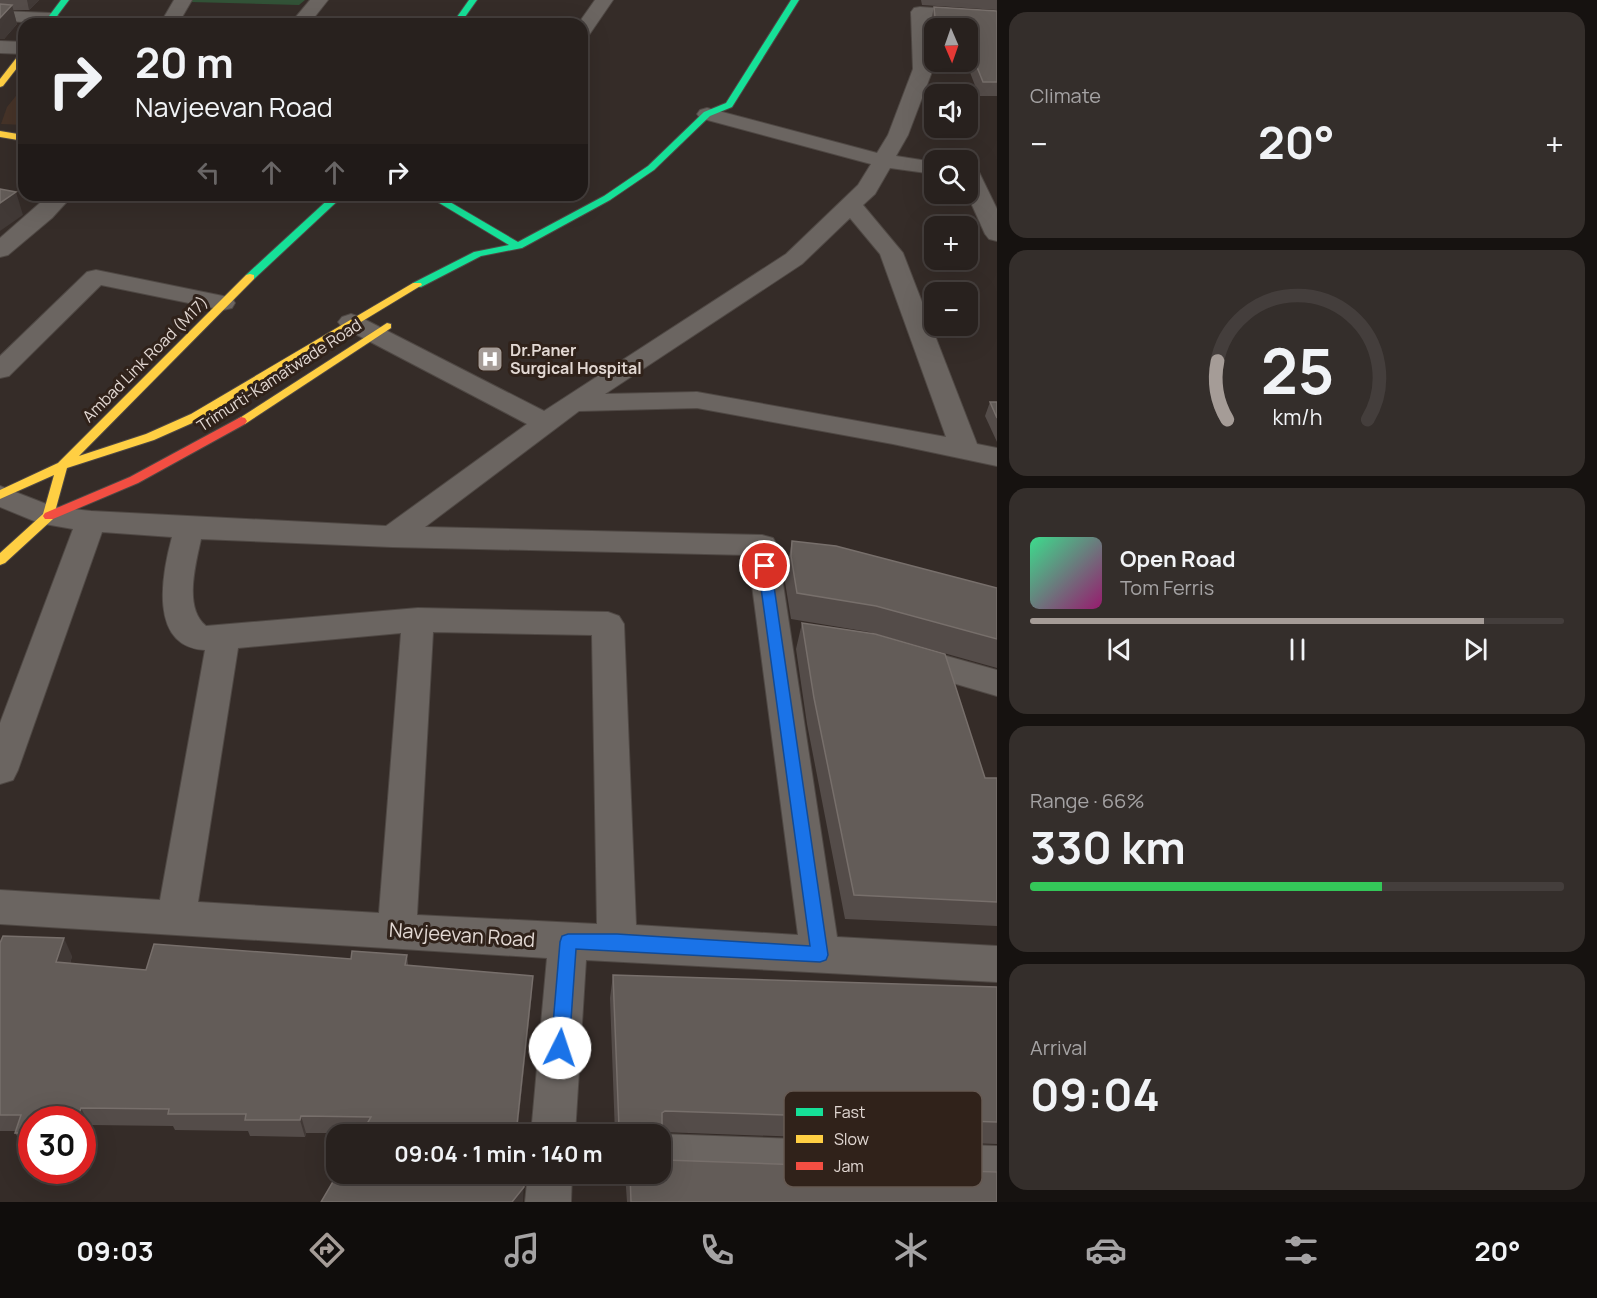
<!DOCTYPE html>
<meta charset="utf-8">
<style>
:root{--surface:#28211e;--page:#342e2b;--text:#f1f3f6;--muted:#a5a3a4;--line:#443e3c;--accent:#a59c97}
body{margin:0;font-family:Manrope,sans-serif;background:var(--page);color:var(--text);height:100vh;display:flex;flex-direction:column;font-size:22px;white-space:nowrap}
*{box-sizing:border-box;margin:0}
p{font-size:20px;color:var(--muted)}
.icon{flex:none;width:33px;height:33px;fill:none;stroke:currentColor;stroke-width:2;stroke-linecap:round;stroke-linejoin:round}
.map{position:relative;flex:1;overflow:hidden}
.sheet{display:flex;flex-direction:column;gap:12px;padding:12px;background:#161210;width:600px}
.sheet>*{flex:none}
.guide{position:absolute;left:18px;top:18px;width:570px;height:183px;border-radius:18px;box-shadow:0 6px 24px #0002,0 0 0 2px var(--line);background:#28211e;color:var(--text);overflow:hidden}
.needle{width:39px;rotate:178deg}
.fabs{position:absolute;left:924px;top:18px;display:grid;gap:12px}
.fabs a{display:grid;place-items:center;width:54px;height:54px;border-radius:12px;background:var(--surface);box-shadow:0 6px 24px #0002,0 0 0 2px var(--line);font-size:30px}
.speed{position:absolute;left:18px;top:1106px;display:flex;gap:12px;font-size:30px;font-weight:700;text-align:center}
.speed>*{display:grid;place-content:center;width:78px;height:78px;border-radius:50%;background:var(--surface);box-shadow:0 6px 24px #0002,0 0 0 2px var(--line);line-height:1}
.speed .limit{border:9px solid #d22;background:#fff;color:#111}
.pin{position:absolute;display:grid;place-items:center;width:51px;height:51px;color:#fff;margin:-26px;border:3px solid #fff;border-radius:50%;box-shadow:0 2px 6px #0007}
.me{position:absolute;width:66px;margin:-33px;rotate:4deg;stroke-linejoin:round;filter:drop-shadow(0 0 4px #0008)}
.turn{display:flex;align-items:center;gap:21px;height:126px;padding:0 18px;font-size:27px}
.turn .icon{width:78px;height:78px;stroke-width:2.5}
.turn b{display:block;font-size:42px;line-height:51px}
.lanes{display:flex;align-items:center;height:57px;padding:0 18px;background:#0003;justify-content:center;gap:30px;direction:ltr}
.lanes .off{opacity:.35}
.big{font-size:45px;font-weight:700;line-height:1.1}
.sheet .card{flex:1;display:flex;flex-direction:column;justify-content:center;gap:9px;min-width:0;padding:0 21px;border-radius:18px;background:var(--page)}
.sheet .dial{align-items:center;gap:0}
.dial svg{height:156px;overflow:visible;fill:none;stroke:var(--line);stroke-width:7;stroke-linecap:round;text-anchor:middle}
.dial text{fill:var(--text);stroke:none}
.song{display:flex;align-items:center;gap:18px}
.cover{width:72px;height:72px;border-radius:9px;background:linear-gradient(135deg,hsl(150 70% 55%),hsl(320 70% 35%))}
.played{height:6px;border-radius:3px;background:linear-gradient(90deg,var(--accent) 85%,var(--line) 85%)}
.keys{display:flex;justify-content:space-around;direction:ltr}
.heat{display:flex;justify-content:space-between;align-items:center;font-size:33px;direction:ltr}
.charge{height:9px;border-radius:4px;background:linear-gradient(90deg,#34c759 66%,var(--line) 0)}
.trip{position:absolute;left:326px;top:1124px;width:345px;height:60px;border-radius:18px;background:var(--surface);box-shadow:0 6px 24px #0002,0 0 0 2px var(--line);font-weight:700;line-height:60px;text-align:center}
.menu{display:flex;height:96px;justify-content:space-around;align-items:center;background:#100d0c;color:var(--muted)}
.menu .icon{width:42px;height:42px}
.menu .selected{color:var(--accent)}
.menu b{font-size:27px;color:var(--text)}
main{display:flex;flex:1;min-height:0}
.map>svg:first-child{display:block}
</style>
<main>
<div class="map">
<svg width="997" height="1202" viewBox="0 0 997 1202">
<rect width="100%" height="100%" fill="#352c28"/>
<!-- built -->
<polygon fill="#463328" points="24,86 24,125 1,124 7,107"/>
<!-- green -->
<polygon fill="#325237" points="191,0 305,0 299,5 190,2"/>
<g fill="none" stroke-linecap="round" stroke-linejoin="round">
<!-- street casing -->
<g stroke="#4f4844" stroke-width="2">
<g id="street">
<polygon points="174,0 192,0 178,24 160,24"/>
<polygon points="310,0 328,0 309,24 290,24"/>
<polygon points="595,0 613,0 589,35 582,37 582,24 578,24"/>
<path d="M920 7 997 12V22L929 18 933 69 908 135 896 156 934 162V174L890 168 875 194 863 205 903 253 977 444 997 448V466L893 444 697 408 579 411 425 527 762 535 773 538 777 545 837 937 997 946V982L586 960 575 1134H531L547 958 0 924V890L160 900 205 650C148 647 162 574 172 537L102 532 18 770 13 780 0 784V723L73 529 39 523 0 507V486L54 507 91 511 386 526 527 424 342 327 338 322 342 317 351 314 360 317 544 411 786 254 858 185 871 164 700 118 697 114 700 110 707 108 877 153 888 135 913 69 911 12 914 8ZM850 218 880 254 946 437 697 392 605 394 802 264ZM201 539 392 547 748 555 798 935 636 925 624 624 619 616 608 612 418 608 206 626C183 608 196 563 201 539ZM433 632 592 635 597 924 417 915ZM401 633 379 913 198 902 238 648Z"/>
<polygon points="0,11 51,13 57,14 60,18 57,22 51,23 0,21"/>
<polygon points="0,41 24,42 24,54 0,53"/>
<polygon points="968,167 977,168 997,209 997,241 989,239 985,234 967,194"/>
<polygon points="49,195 73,195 52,218 8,255 0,257 0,238"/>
<polygon points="96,270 223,296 232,298 235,303 232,308 223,310 101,285 9,376 0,378 0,356 87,272"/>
<polygon points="907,645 997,670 997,696 895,666 891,657 895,648"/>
<polygon points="660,1134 997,1146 997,1190 660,1178 648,1173 660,1173"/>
<polygon points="528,1173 572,1173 571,1202 525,1202"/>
</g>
</g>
<!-- fast casing -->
<g stroke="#4f4844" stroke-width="2">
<g id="fast">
<polygon points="61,0 69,0 51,24 43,24"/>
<polygon points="469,0 477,0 460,24 452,24"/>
<polygon points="791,0 799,0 732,107 710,116 654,170 610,200 522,248 481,256 421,287 413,287 413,283 474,252 509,245 426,195 438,195 518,242 604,196 648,166 704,112 726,103"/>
<polygon points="333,195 344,195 254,279 246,279 246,275"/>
</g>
</g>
<!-- slow casing -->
<g stroke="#4f4844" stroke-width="2">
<g id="slow">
<polygon points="21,52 24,52 24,59 3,86 0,87 0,79"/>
<polygon points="0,131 24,135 24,141 0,137"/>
<polygon points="250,274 254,275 254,279 79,456 146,434 191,414 413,283 421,283 422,285 199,420 154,440 67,468 53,519 5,563 0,565 0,553 43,514 54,475 0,499 0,490 58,463 246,275"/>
<polygon points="387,323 391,324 391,328 245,424 237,424 235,421"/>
</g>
</g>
<!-- jam casing -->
<g stroke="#4f4844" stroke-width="2">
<polygon id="jam" points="241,417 245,418 247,421 245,424 138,483 53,519 45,519 43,516 45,513 130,477"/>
</g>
<!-- street -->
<use href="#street" fill="#6b6561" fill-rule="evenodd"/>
<!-- fast -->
<use href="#fast" fill="#16e098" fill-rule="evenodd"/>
<!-- slow -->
<use href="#slow" fill="#ffcf43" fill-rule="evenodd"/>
<!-- jam -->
<use href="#jam" fill="#f24e42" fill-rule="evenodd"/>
</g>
<!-- wall -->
<g fill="#544c49">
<polygon points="0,0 39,0 29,10 13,10 17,24 4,39 0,39"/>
<polygon points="921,0 997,0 997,10 922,5"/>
<polygon points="934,7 997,11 997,96 979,96 966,62 968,62 968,28 934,28 934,59 931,20"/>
<polygon points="990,402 997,402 997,442 985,416"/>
<polygon points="792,541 997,588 997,668 869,632 791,619 785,582 787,567"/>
<polygon points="802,623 985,778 997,778 997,926 845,919 807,724 796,649"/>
<polygon points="0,943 72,956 70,964 146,970 351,959 407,955 408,965 532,993 517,1134 361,1134 361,1133 306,1133 305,1137 250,1136 248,1131 175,1130 173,1126 90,1125 82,1146 82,1119 32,1119 32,1149 26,1149 15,1133 16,1131 0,1131"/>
<polygon points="613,975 997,987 997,1144 662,1132 662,1150 661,1158 665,1160 997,1202 627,1202 625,1173 660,1173 660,1134 615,1134 610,998"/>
</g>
<!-- shaded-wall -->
<g fill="#413936">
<polygon points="27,0 39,0 29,10"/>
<polygon points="12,5 17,24 4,39 0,39 0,18"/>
<polygon points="16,192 23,215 0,231 0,203"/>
<polygon points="64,938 72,956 65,981 56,962"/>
<polygon points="533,976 532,993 517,1134 516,1134"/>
<polygon points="81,1108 90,1125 82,1146 82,1119 77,1119"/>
<polygon points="301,1116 306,1133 305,1137 300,1120"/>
<polygon points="524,1178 523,1202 512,1202"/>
</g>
<!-- building -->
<g fill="#635c58" stroke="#776f6b" stroke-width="1.5">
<polygon points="0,4 12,5 0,18"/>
<polygon points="934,7 997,11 997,82 983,82 969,47 968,47 968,28 936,28"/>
<polygon points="0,189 16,192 0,203"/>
<polygon points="990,402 997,402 997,418"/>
<polygon points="792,541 836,546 997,588 997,639 876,606 797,593 791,556"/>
<polygon points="802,623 875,634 945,654 985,778 997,778 997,902 854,895 814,698"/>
<polygon points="3,936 64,938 56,962 146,970 154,944 351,959 352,951 407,955 405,965 533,976 516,1134 361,1134 371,1117 301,1116 300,1120 245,1120 246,1114 168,1114 169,1109 81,1108 77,1119 32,1119 32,1133 15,1133 21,1115 0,1115 0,943"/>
<polygon points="613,975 997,987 997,1122 665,1111 662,1113 662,1150 660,1150 660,1134 628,1134 628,1128 619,1127"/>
<polygon points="660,1158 665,1160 997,1172 997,1202 631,1202 630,1173 660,1173"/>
<polygon points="338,1173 512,1173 524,1178 524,1187 512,1202 321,1202"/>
</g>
<!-- route -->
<polygon fill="#1a73e8" stroke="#114b97" stroke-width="1.5" points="765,562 771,566 828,955 826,960 820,962 576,949 569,1048 566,1055 560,1057 553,1055 551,1048 560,942 562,936 568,934 617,934 810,946 758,566"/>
<!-- icons -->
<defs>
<g id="hospital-square" transform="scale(1.35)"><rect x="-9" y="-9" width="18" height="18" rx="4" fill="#a59c97" stroke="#30221a"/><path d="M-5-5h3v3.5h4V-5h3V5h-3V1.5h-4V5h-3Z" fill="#fff"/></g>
</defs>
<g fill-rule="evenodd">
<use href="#hospital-square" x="490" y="359"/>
</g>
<g text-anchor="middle" stroke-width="6" stroke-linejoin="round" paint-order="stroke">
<!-- poi labels -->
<g font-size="16" font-weight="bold" fill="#e2d8d3" stroke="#30221a" text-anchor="start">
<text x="510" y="356">Dr.Paner<tspan x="510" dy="18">Surgical Hospital</tspan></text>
</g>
<!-- street labels -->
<g font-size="16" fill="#e2d8d3" stroke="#30221a">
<text transform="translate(145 359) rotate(-45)" y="6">Ambad Link Road (M17)</text>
<text transform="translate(279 375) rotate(-33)" y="6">Trimurti-Kamatwade Road</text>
</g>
<!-- near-street labels -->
<g font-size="20" fill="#e2d8d3" stroke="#30221a">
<text transform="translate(462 935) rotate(4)" y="7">Navjeevan Road</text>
</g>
</g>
<!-- legend -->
<rect x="784" y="1091" width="198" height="96" rx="9" fill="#30221a" stroke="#655952" stroke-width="1.5"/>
<rect x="796" y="1108" width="27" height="8" fill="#16e098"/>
<rect x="796" y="1135" width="27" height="8" fill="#ffcf43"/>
<rect x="796" y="1162" width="27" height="8" fill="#f24e42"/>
<g font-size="16" fill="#e2d8d3">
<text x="834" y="1118">Fast</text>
<text x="834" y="1145">Slow</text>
<text x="834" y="1172">Jam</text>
</g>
</svg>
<div class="fabs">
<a><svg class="needle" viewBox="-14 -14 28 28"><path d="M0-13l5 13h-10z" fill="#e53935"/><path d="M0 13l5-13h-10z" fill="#a5a3a4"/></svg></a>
<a><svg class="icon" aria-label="sound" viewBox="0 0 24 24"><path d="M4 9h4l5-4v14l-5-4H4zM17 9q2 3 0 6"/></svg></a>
<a><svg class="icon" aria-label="search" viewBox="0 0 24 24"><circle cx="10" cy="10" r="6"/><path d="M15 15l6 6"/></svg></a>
<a>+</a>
<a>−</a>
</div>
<div class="speed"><div class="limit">30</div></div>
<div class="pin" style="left:765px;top:566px;background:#d93025"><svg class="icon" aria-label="arrive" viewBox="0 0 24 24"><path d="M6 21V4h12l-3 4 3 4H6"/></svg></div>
<svg class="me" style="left:560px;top:1048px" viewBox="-20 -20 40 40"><circle r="19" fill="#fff"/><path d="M0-13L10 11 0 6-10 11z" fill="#1a73e8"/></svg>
<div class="trip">09:04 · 1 min · 140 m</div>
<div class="guide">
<div class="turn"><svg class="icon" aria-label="right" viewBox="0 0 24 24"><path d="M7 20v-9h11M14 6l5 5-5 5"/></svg><div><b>20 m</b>Navjeevan Road</div></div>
<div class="lanes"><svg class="icon off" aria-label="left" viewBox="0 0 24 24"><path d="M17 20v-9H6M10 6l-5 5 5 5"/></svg><svg class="icon off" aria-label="ahead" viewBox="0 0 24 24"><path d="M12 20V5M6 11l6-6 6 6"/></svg><svg class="icon off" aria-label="ahead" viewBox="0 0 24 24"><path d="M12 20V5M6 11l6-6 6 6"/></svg><svg class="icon" aria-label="right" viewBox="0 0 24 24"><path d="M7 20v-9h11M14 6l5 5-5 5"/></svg></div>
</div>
</div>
<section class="sheet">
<div class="card"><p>Climate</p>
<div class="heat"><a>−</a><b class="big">20°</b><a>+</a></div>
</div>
<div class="card dial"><svg viewBox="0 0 100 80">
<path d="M14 69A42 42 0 1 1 86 69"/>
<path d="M14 69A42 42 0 0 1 9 39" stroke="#a59c97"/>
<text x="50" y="56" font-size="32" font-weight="700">25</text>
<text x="50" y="72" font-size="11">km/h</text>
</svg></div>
<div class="card">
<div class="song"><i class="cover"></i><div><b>Open Road</b><p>Tom Ferris</p></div></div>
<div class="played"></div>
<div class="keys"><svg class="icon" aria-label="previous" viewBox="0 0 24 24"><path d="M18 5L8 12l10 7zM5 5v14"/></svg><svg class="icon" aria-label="pause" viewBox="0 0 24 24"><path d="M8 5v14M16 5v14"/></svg><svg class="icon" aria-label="next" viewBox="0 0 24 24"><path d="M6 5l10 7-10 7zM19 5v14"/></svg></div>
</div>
<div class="card"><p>Range · 66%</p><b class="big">330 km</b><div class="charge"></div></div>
<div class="card"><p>Arrival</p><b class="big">09:04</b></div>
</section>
</main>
<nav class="menu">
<b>09:03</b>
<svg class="icon selected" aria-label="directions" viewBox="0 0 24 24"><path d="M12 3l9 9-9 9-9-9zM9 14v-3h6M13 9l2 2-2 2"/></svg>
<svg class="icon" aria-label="music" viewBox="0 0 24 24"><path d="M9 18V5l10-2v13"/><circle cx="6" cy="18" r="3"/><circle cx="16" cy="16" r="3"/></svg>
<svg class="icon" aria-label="phone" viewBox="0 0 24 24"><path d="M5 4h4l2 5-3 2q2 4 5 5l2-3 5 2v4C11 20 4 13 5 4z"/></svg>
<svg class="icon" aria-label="climate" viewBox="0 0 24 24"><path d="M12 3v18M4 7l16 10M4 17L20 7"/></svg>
<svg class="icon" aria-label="car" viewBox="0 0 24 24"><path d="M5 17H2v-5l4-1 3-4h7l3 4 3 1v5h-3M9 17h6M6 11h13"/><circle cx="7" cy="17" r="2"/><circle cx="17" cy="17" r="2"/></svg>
<svg class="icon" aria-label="filters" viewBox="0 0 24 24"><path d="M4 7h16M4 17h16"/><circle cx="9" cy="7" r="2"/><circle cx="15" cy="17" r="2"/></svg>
<b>20°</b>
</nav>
